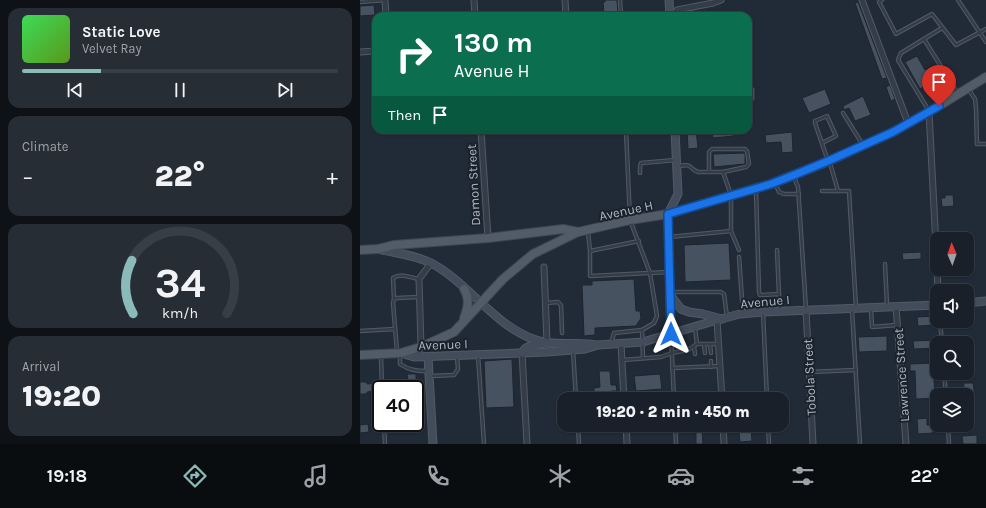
<!DOCTYPE html>
<meta charset="utf-8">
<style>
:root{--surface:#192029;--page:#262d35;--text:#f1f3f6;--muted:#9fa3a8;--line:#373e46;--accent:#8bbbb9}
body{margin:0;font-family:Karla,sans-serif;background:var(--page);color:var(--text);height:100vh;display:flex;flex-direction:column;font-size:15px;white-space:nowrap}
*{box-sizing:border-box;margin:0}
p{font-size:13px;color:var(--muted)}
.icon{flex:none;width:22px;height:22px;fill:none;stroke:currentColor;stroke-width:2;stroke-linecap:round;stroke-linejoin:round}
.map{position:relative;flex:1;overflow:hidden}
.drawer{display:flex;flex-direction:column;gap:8px;padding:8px;background:#0e1217;width:360px}
.drawer>*{flex:none}
.top-card{position:absolute;left:12px;top:12px;width:380px;height:122px;border-radius:12px;box-shadow:0 1px 3px #0004,0 0 0 1px var(--line);background:#0b6e4f;color:#fff;overflow:hidden}
.needle{width:26px;rotate:358deg}
.buttons{position:absolute;left:570px;top:232px;display:grid;gap:8px}
.buttons a{display:grid;place-items:center;width:44px;height:44px;border-radius:8px;background:var(--surface);box-shadow:0 1px 3px #0004,0 0 0 1px var(--line);font-size:20px}
.speed{position:absolute;left:12px;top:380px;display:flex;gap:8px;font-size:20px;font-weight:700;text-align:center}
.speed>*{display:grid;place-content:center;width:52px;height:52px;border-radius:50%;background:var(--surface);box-shadow:0 1px 3px #0004,0 0 0 1px var(--line);line-height:1}
.speed .limit{border:2px solid #111;border-radius:6px;background:#fff;color:#111}
.pin{position:absolute;display:grid;place-items:center;width:34px;height:34px;color:#fff;margin:-41px -17px;border-radius:50% 50% 50% 0;rotate:-45deg;box-shadow:0 0 4px #0007}
.pin .icon{rotate:45deg}
.me{position:absolute;width:44px;margin:-22px;rotate:0deg;stroke-linejoin:round;filter:drop-shadow(0 0 3px #0008)}
.turn{display:flex;align-items:center;gap:14px;height:84px;padding:0 16px;font-size:18px}
.turn .icon{width:52px;height:52px;stroke-width:2.5}
.turn b{display:block;font-size:28px;line-height:34px}
.then{display:flex;align-items:center;height:38px;padding:0 16px;background:#0003;gap:8px;font-size:15px}
.big{font-size:30px;font-weight:800;line-height:1.1}
.drawer .tile{flex:1;display:flex;flex-direction:column;justify-content:center;gap:6px;min-width:0;padding:0 14px;border-radius:12px;background:var(--page)}
.drawer .dial{align-items:center;gap:0}
.dial svg{height:104px;overflow:visible;fill:none;stroke:var(--line);stroke-width:7;stroke-linecap:round;text-anchor:middle}
.dial text{fill:var(--text);stroke:none}
.song{display:flex;align-items:center;gap:12px}
.cover{width:48px;height:48px;border-radius:6px;background:linear-gradient(135deg,hsl(130 70% 55%),hsl(90 70% 35%))}
.played{height:4px;border-radius:2px;background:linear-gradient(90deg,var(--accent) 25%,var(--line) 25%)}
.keys{display:flex;justify-content:space-around;direction:ltr}
.heat{display:flex;justify-content:space-between;align-items:center;font-size:22px;direction:ltr}
.trip{position:absolute;left:197px;top:392px;width:232px;height:40px;border-radius:12px;background:var(--surface);box-shadow:0 1px 3px #0004,0 0 0 1px var(--line);font-weight:800;line-height:40px;text-align:center}
.tab-bar{display:flex;height:64px;justify-content:space-around;align-items:center;background:#0a0d10;color:var(--muted)}
.tab-bar .icon{width:28px;height:28px}
.tab-bar .current{color:var(--accent)}
.tab-bar b{font-size:18px;color:var(--text)}
main{display:flex;flex:1;min-height:0}
.map>svg:first-child{display:block}
</style>
<main>
<section class="drawer">
<div class="tile">
<div class="song"><i class="cover"></i><div><b>Static Love</b><p>Velvet Ray</p></div></div>
<div class="played"></div>
<div class="keys"><svg class="icon" aria-label="previous" viewBox="0 0 24 24"><path d="M18 5L8 12l10 7zM5 5v14"/></svg><svg class="icon" aria-label="pause" viewBox="0 0 24 24"><path d="M8 5v14M16 5v14"/></svg><svg class="icon" aria-label="next" viewBox="0 0 24 24"><path d="M6 5l10 7-10 7zM19 5v14"/></svg></div>
</div>
<div class="tile"><p>Climate</p>
<div class="heat"><a>−</a><b class="big">22°</b><a>+</a></div>
</div>
<div class="tile dial"><svg viewBox="0 0 100 80">
<path d="M14 69A42 42 0 1 1 86 69"/>
<path d="M14 69A42 42 0 0 1 13 28" stroke="#8bbbb9"/>
<text x="50" y="56" font-size="32" font-weight="700">34</text>
<text x="50" y="72" font-size="11">km/h</text>
</svg></div>
<div class="tile"><p>Arrival</p><b class="big">19:20</b></div>
</section>
<div class="map">
<svg width="626" height="444" viewBox="0 0 626 444">
<rect width="100%" height="100%" fill="#212b37"/>
<!-- building -->
<g fill="#475261" stroke="#1c242e">
<polygon points="245,0 257,0 258,13 244,13 243,2 245,2"/>
<polygon points="498,2 527,78 522,79 495,3"/>
<polygon points="14,5 15,15 0,16 0,6"/>
<polygon points="557,56 565,70 574,65 581,77 560,89 545,62"/>
<polygon points="530,85 535,99 531,101 526,87"/>
<rect x="388" y="87" width="7" height="14"/>
<polygon points="465,89 471,104 449,113 442,98"/>
<polygon points="503,96 511,115 495,121 489,108 484,110 483,106"/>
<polygon points="327,130 336,130 338,148 328,149"/>
<polygon points="352,130 374,130 374,136 353,138"/>
<polygon points="432,132 433,152 422,153 421,142 406,143 405,135"/>
<polygon points="385,153 385,164 354,167 353,154"/>
<polygon points="585,195 593,195 594,206 582,207 581,198 585,198"/>
<polygon points="369,243 371,280 325,282 324,245"/>
<polygon points="561,252 561,259 543,260 542,253"/>
<polygon points="274,279 276,311 280,311 281,318 276,326 235,328 235,335 224,336 222,285 232,285 232,281"/>
<polygon points="576,316 576,325 558,326 557,317"/>
<polygon points="527,336 527,351 499,352 498,337"/>
<polygon points="577,340 577,348 554,349 553,341"/>
<polygon points="152,359 154,407 126,408 124,361"/>
<polygon points="573,363 573,371 577,371 577,373 579,373 579,379 574,379 575,398 556,399 555,371 550,371 550,364"/>
<polygon points="239,371 250,371 251,385 256,385 257,391 251,391 251,395 234,396 234,388 240,387"/>
<polygon points="47,374 56,374 56,389 25,389 25,382 48,381"/>
<polygon points="300,374 302,389 276,391 274,376"/>
<polygon points="0,382 7,382 7,384 19,383 19,389 18,389 18,391 7,392 7,394 0,394"/>
<polygon points="604,383 613,383 615,397 607,398 607,395 603,395"/>
<polygon points="567,418 567,425 573,425 573,433 558,434 557,419"/>
<polygon points="8,424 9,432 0,433 0,425"/>
<polygon points="242,425 254,425 254,430 251,430 252,432 243,432"/>
<polygon points="338,425 347,425 347,431 342,431 343,444 336,444 336,426"/>
<polygon points="384,428 391,428 392,441 380,442 379,432 384,431"/>
<polygon points="617,435 617,444 603,444 602,436"/>
</g>
<g fill="none" stroke-linecap="round" stroke-linejoin="round">
<!-- lane casing -->
<g stroke="#525a65" stroke-width="4.5">
<g id="lane">
<polyline points="260,0 261,16"/>
<polyline points="522,0 519,2 536,34 572,14 596,45 626,29"/>
<polyline points="598,0 626,42"/>
<polyline points="0,2 25,0"/>
<polyline points="582,28 564,39 598,94"/>
<polyline points="564,39 541,53 538,60 569,111"/>
<polyline points="609,90 615,99 616,108 617,144 626,144"/>
<polyline points="483,113 503,145"/>
<polyline points="266,130 270,220 290,273 297,316 294,323 282,330 283,358"/>
<polyline points="462,143 476,136 467,116 455,121 455,123 468,161"/>
<polyline points="470,163 478,191"/>
<path d="M319 166C334 163 328 169 338 172H363L371 195V231L379 250"/>
<polyline points="349,172 349,152 352,149 385,149 387,151 389,164 386,167 363,172"/>
<polyline points="280,173 280,167 281,163 316,160"/>
<polyline points="434,177 438,187 446,309"/>
<polyline points="416,185 419,192 424,194 439,194"/>
<polyline points="396,191 399,292 400,295 419,294 420,310"/>
<polyline points="462,191 489,191 496,307"/>
<polyline points="228,232 230,251 230,276 309,272"/>
<polyline points="309,237 371,231"/>
<polyline points="417,250 419,294"/>
<polyline points="230,251 279,241"/>
<polyline points="379,257 383,314"/>
<polyline points="525,264 527,306"/>
<polyline points="311,292 361,292 364,294 367,317"/>
<path d="M34 299 33 278C41 273 50 277 58 279"/>
<polyline points="186,303 198,302 201,305 202,333"/>
<polyline points="511,309 512,327 537,325"/>
<polyline points="492,310 500,444"/>
<polyline points="403,312 407,399"/>
<polyline points="580,321 582,343"/>
<polyline points="335,328 337,344 358,344"/>
<polyline points="0,331 35,329"/>
<polyline points="311,335 314,399"/>
<polyline points="251,344 254,333 282,330"/>
<polyline points="344,344 345,353"/>
<polyline points="350,344 351,353"/>
<polyline points="334,347 335,354"/>
<polyline points="213,350 216,399"/>
<polyline points="37,351 33,303 34,299 37,298 59,297"/>
<path d="M40 354V364C49 370 56 371 67 371"/>
<polyline points="21,355 22,389"/>
<polyline points="118,355 124,444"/>
<polyline points="263,360 301,357 312,353 328,350 337,344"/>
<polyline points="351,361 351,367"/>
<polyline points="312,368 360,366"/>
<polyline points="449,372 496,370"/>
<polyline points="584,373 586,395"/>
<polyline points="70,376 94,375 98,369 97,357"/>
<polyline points="24,423 25,444"/>
<polyline points="218,425 219,444"/>
<polyline points="315,425 316,444"/>
<polyline points="408,425 409,444"/>
<polyline points="588,425 589,444"/>
</g>
</g>
<!-- street casing -->
<g stroke="#525a65" stroke-width="7">
<g id="street">
<polyline points="25,0 26,16"/>
<polyline points="114,0 115,16"/>
<polyline points="205,0 206,16"/>
<polyline points="502,0 548,123"/>
<polyline points="312,16 317,10 353,3 361,0"/>
<polyline points="0,52 16,51"/>
<polyline points="569,112 577,266"/>
<polyline points="121,130 128,238"/>
<polyline points="184,267 187,343"/>
<polyline points="577,269 578,291"/>
<polyline points="536,306 546,444"/>
<polyline points="446,310 453,444"/>
<polyline points="357,320 362,399"/>
<polyline points="261,344 264,399"/>
<polyline points="61,347 59,279 71,263"/>
<polyline points="162,353 167,444"/>
<polyline points="266,425 267,444"/>
<polyline points="363,425 364,444"/>
</g>
</g>
<!-- secondary casing -->
<g stroke="#525a65" stroke-width="9">
<g id="secondary">
<polyline points="309,0 310,16"/>
<path d="M18 249C35 253 55 255 71 263 109 283 134 326 176 340 195 347 217 341 236 345"/>
<polyline points="311,296 321,309 329,312 343,314 362,319"/>
<polyline points="607,303 626,301"/>
<polyline points="311,334 308,214 318,194 315,130"/>
<polyline points="41,353 54,357 187,352 225,349 238,345 283,342 357,320 380,314 403,312 577,305"/>
<path d="M162 353C166 344 176 346 185 343"/>
<polyline points="68,357 73,444"/>
</g>
</g>
<!-- primary casing -->
<g stroke="#3e4651" stroke-width="10">
<g id="primary">
<polyline points="0,250 18,249 34,245 128,238 203,229 218,232"/>
<path d="M104 289C110 299 108 308 104 318"/>
<polyline points="0,355 41,353 61,347 94,332 143,279 173,254 218,232 270,220 308,214 411,184 469,161 533,132 569,112 626,77"/>
</g>
</g>
<!-- lane -->
<use href="#lane" stroke="#343d47" stroke-width="2.5"/>
<!-- street -->
<use href="#street" stroke="#343d47" stroke-width="5"/>
<!-- secondary -->
<use href="#secondary" stroke="#424c5a" stroke-width="7"/>
<!-- primary -->
<use href="#primary" stroke="#525c68" stroke-width="8"/>
</g>
<g fill="none" stroke-linecap="round" stroke-linejoin="round">
<!-- route casing -->
<g stroke="#114b97" stroke-width="10">
<polyline id="route" points="311,334 308,214 411,184 434,175 468,161 533,132 579,106"/>
</g>
<!-- route -->
<use href="#route" stroke="#1a73e8" stroke-width="7"/>
</g>
<g text-anchor="middle" stroke-width="4" stroke-linejoin="round" paint-order="stroke">
<!-- street labels -->
<g font-size="13" fill="#afb7c4" stroke="#1a222c">
<text transform="translate(113 185) rotate(-93)" y="5">Damon Street</text>
<text transform="translate(266 210) rotate(-12)" y="5">Avenue H</text>
<text transform="translate(405 301) rotate(-5)" y="5">Avenue I</text>
<text transform="translate(83 344) rotate(-2)" y="5">Avenue I</text>
<text transform="translate(541 375) rotate(-94)" y="5">Lawrence Street</text>
<text transform="translate(449 377) rotate(-93)" y="5">Tobola Street</text>
</g>
</g>
</svg>
<div class="buttons">
<a><svg class="needle" viewBox="-14 -14 28 28"><path d="M0-13l5 13h-10z" fill="#e53935"/><path d="M0 13l5-13h-10z" fill="#9fa3a8"/></svg></a>
<a><svg class="icon" aria-label="sound" viewBox="0 0 24 24"><path d="M4 9h4l5-4v14l-5-4H4zM17 9q2 3 0 6"/></svg></a>
<a><svg class="icon" aria-label="search" viewBox="0 0 24 24"><circle cx="10" cy="10" r="6"/><path d="M15 15l6 6"/></svg></a>
<a><svg class="icon" aria-label="layers" viewBox="0 0 24 24"><path d="M12 4l9 5-9 5-9-5zM3 14l9 5 9-5"/></svg></a>
</div>
<div class="speed"><div class="limit">40</div></div>
<div class="pin" style="left:579px;top:106px;background:#d93025"><svg class="icon" aria-label="arrive" viewBox="0 0 24 24"><path d="M6 21V4h12l-3 4 3 4H6"/></svg></div>
<svg class="me" style="left:311px;top:334px" viewBox="-20 -20 40 40"><path d="M0-17L14 15 0 8-14 15z" fill="#1a73e8" stroke="#fff" stroke-width="4"/></svg>
<div class="trip">19:20 · 2 min · 450 m</div>
<div class="top-card">
<div class="turn"><svg class="icon" aria-label="right" viewBox="0 0 24 24"><path d="M7 20v-9h11M14 6l5 5-5 5"/></svg><div><b>130 m</b>Avenue H</div></div>
<div class="then">Then<svg class="icon" aria-label="arrive" viewBox="0 0 24 24"><path d="M6 21V4h12l-3 4 3 4H6"/></svg></div>
</div>
</div>
</main>
<nav class="tab-bar">
<b>19:18</b>
<svg class="icon current" aria-label="directions" viewBox="0 0 24 24"><path d="M12 3l9 9-9 9-9-9zM9 14v-3h6M13 9l2 2-2 2"/></svg>
<svg class="icon" aria-label="music" viewBox="0 0 24 24"><path d="M9 18V5l10-2v13"/><circle cx="6" cy="18" r="3"/><circle cx="16" cy="16" r="3"/></svg>
<svg class="icon" aria-label="phone" viewBox="0 0 24 24"><path d="M5 4h4l2 5-3 2q2 4 5 5l2-3 5 2v4C11 20 4 13 5 4z"/></svg>
<svg class="icon" aria-label="climate" viewBox="0 0 24 24"><path d="M12 3v18M4 7l16 10M4 17L20 7"/></svg>
<svg class="icon" aria-label="car" viewBox="0 0 24 24"><path d="M5 17H2v-5l4-1 3-4h7l3 4 3 1v5h-3M9 17h6M6 11h13"/><circle cx="7" cy="17" r="2"/><circle cx="17" cy="17" r="2"/></svg>
<svg class="icon" aria-label="filters" viewBox="0 0 24 24"><path d="M4 7h16M4 17h16"/><circle cx="9" cy="7" r="2"/><circle cx="15" cy="17" r="2"/></svg>
<b>22°</b>
</nav>
